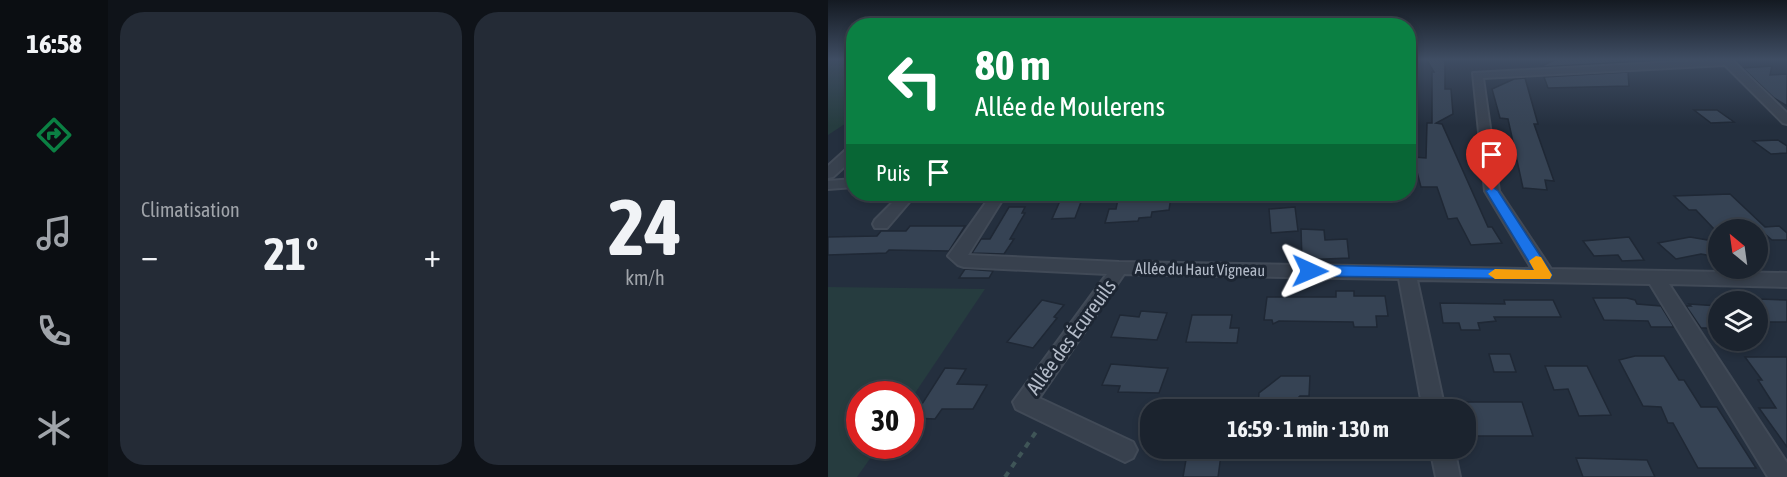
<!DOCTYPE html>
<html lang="fr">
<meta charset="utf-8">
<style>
:root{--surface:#1b232e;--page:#242b36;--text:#f1f3f6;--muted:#a0a4aa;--line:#39404a;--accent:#0b8043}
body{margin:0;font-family:"Asap Condensed",sans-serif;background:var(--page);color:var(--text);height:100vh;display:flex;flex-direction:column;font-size:22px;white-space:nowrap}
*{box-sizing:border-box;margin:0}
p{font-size:20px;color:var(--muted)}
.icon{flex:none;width:33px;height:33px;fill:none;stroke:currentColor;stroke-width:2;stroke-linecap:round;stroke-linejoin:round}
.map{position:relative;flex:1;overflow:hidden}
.drawer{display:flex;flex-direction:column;gap:12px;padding:12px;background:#0f1319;width:720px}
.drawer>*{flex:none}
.guide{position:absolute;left:18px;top:18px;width:570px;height:183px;border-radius:24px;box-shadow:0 3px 9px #0003,0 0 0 2px var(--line);background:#0b8043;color:#fff;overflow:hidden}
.needle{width:39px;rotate:331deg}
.tools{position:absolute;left:880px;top:219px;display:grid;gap:12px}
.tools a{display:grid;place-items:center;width:60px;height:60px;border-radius:50%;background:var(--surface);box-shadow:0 3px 9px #0003,0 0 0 2px var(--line);font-size:30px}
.speed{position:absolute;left:18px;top:381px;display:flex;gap:12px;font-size:30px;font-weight:700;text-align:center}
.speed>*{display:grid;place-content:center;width:78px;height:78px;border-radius:50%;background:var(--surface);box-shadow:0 3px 9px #0003,0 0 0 2px var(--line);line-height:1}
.speed .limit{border:9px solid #d22;background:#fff;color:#111}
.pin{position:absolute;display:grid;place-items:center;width:51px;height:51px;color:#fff;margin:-62px -26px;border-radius:50% 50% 50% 0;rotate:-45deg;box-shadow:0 0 6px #0007}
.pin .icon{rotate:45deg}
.me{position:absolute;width:66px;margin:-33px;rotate:91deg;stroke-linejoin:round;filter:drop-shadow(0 0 4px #0008)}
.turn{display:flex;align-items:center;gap:21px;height:126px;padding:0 30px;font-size:27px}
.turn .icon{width:78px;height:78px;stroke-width:2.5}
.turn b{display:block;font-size:42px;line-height:51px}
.then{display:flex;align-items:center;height:57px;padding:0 30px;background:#0003;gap:12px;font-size:22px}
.big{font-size:45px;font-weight:700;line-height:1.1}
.drawer .widget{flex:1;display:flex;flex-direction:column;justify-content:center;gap:9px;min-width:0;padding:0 21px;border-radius:24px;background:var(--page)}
.drawer .dial{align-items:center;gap:0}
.dial b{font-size:78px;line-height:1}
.heat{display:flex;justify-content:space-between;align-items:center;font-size:33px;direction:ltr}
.drawer .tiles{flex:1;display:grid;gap:12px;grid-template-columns:repeat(2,1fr)}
.trip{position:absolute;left:312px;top:399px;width:336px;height:60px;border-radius:24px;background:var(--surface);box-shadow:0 3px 9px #0003,0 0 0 2px var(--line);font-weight:700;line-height:60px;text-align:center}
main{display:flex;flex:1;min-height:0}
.tab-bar{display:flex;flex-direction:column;width:108px;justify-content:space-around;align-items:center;background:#0b0e12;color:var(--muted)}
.tab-bar .icon{width:42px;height:42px}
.tab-bar .on{color:var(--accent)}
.tab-bar b{font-size:27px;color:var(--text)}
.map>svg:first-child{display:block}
</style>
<main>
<nav class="tab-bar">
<b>16:58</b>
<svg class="icon on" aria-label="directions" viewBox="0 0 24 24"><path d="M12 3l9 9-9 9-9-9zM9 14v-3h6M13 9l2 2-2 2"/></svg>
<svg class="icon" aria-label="music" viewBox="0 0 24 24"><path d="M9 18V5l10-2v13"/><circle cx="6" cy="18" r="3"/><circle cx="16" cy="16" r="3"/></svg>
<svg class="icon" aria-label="phone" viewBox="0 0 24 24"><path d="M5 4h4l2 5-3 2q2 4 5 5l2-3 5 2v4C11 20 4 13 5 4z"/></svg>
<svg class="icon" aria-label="climate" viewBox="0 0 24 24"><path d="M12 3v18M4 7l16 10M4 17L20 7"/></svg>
</nav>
<section class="drawer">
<div class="tiles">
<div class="widget"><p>Climatisation</p>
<div class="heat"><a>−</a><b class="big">21°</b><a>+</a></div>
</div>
<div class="widget dial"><b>24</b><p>km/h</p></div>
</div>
</section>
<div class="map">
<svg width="959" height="477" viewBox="0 0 959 477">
<rect width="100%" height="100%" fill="#242f3e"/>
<!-- green -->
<g fill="#263c3f">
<polygon points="0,59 25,59 26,118 0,135"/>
<polygon points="0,287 157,289 83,399 82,394 32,394 32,446 51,446 29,477 0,477"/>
</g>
<!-- building -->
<g fill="#364354" stroke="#1f2835" stroke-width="1.5">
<polygon points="598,59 617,59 617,89 623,89 625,114 608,123 614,124 660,227 664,227 674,243 643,245 629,218 620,219 609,187 593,187 585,157 598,158 599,123 604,123 604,72 606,72"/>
<polygon points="728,59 800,59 800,62 712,67"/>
<polygon points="944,66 942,75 959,74 959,106 946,98 915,68"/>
<polygon points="800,72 801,86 720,88 716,77"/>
<polygon points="697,78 710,124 706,124 726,181 717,180 719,190 695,188 680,119 672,118 664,89 686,79"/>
<polygon points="866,110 889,110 906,122 883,123"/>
<polygon points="950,140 959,146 959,153 943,154 925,141"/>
<polygon points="235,194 256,194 247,218 224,219"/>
<polygon points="318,194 337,194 337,197 343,197 341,210 324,212 323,217 311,218 310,221 277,223 281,209 288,209 290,199 308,199 309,195"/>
<polygon points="902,194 937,227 951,226 959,233 959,240 944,240 932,230 887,230 868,210 861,210 846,196"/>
<polygon points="181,207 197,207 194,213 197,213 182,239 186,239 176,254 144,253 153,239 162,239"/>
<polygon points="467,207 470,231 443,233 441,209"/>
<polygon points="82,226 137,226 121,251 61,250 58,253 0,255 0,237 49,236 53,231 78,231"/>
<polygon points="473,229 496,230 497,240 519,239 521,258 474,260"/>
<polygon points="801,237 816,260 794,261 790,255 766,256 755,241"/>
<polygon points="862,237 891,242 891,257 873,254 848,259 830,243"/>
<polygon points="137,269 165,271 161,278 131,278"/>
<polygon points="508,291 526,291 526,296 557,296 560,316 548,316 549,327 526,327 525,322 451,321 445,324 444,320 436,320 439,297 508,297"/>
<polygon points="765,298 799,298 807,300 809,304 833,306 846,327 823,327 820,321 776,320"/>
<polygon points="930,299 959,300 959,322 930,322"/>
<polygon points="214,300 236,305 226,317 229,318 205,348 179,342"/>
<polygon points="676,300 725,300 733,317 666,317 668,321 650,323 652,330 633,330 631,323 615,323 612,303 677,304"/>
<polygon points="861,304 891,306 891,328 873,328 858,306 863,306"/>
<polygon points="313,311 339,313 329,340 283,337 292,315 311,317"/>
<polygon points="364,315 404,315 402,328 411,328 409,343 358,342"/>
<polygon points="661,354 682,354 688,372 666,372"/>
<polygon points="807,356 836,356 851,380 856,380 873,407 889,407 928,468 870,468 845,423 840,423 833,407 815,406 791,360"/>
<polygon points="917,357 959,357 959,447 931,408 948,408 930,380 934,380"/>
<polygon points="283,364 333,368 340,368 331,393 290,392 292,386 274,385"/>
<polygon points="717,366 759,366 783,415 751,416 740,389 726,390"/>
<polygon points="117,368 138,369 129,384 159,385 145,409 114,409 107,419 85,418"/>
<polygon points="453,376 482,376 481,396 472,396 457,410 430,410 431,393"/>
<polygon points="634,402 694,402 705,436 640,436 638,410 635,410"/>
<polygon points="360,448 394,448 390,477 355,477"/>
<polygon points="748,458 819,460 827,477 755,477"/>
</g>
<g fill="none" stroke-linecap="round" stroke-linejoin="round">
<!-- minor casing -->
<g stroke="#414a57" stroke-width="4">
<g id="minor">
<polygon points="903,59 959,113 959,124 955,123 897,65 655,78 671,191 723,269 959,273 959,287 841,284 959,463 959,477 940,477 822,284 589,280 617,410 595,410 571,279 296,274 211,398 305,442 309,450 305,458 297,462 188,409 185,402 279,274 136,267 130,265 120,256 164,194 178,194 140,255 291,262 704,269 657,191 645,73"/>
<polygon points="26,146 26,158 5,177 0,178 0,166 21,147"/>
<polygon points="26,179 26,187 0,189 0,181"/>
<polygon points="73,194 88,194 59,228 47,228 45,224 47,220"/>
<polygon points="602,448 626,448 632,477 608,477"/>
</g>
</g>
<!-- path -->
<polyline stroke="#3f5557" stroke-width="4" stroke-dasharray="6 6" stroke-linecap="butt" points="177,477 210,429"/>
<!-- minor -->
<use href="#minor" fill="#38414e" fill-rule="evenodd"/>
</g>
<!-- sky -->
<linearGradient id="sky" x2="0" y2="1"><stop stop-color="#141a22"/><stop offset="0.47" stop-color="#3f4d63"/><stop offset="1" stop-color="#3f4d63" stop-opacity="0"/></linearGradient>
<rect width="959" height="126" fill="url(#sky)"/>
<!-- route -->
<polygon fill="#1a73e8" stroke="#114b97" stroke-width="1.5" points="664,187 670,191 722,271 724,275 722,279 482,276 475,271 482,265 706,270 658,191"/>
<!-- slow -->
<polygon fill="#f59e0b" points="708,256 713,257 724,275 722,279 667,279 660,274 667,269 706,270 701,261"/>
<g text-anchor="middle" stroke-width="6" stroke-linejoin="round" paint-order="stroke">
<!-- street labels -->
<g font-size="16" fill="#b4bcc9" stroke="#1d2633">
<text transform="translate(372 269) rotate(1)" y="6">Allée du Haut Vigneau</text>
</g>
<!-- near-street labels -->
<g font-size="20" fill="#b4bcc9" stroke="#1d2633">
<text transform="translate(243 337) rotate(-54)" y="7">Allée des Écureuils</text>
</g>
</g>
</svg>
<div class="tools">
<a><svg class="needle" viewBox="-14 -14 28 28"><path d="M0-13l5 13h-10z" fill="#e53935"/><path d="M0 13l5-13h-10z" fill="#a0a4aa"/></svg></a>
<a><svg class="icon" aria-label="layers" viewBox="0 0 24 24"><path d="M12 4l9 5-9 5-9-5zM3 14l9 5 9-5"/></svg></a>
</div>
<div class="speed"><div class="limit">30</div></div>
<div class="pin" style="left:664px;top:191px;background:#d93025"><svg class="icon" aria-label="arrive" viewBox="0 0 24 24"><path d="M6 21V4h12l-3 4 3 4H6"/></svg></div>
<svg class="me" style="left:482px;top:271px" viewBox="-20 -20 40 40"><path d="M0-17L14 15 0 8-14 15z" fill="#1a73e8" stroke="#fff" stroke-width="4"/></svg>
<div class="trip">16:59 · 1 min · 130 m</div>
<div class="guide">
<div class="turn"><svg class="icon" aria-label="left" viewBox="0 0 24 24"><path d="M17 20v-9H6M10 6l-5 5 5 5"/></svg><div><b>80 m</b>Allée de Moulerens</div></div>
<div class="then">Puis<svg class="icon" aria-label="arrive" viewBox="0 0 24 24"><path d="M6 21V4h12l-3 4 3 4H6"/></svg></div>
</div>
</div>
</main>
